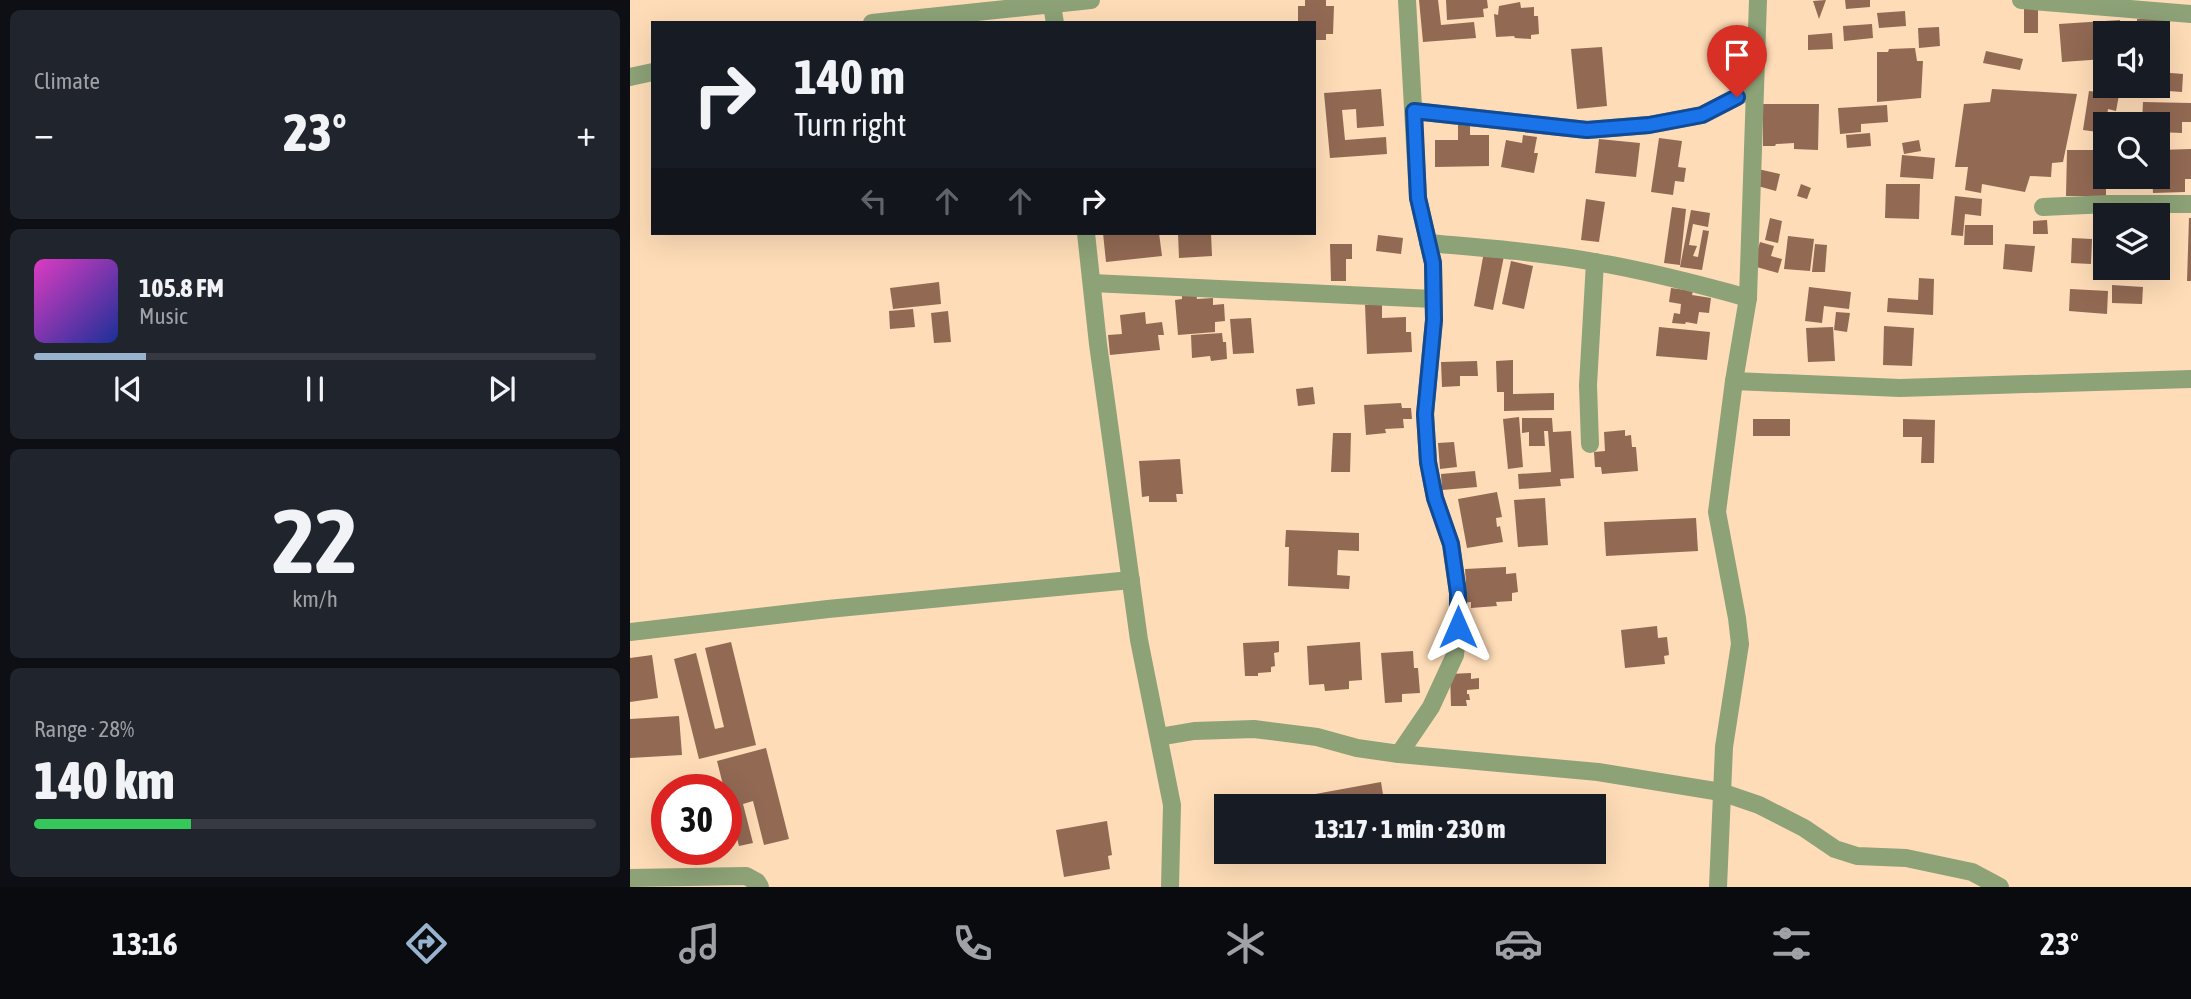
<!DOCTYPE html>
<meta charset="utf-8">
<style>
:root{--surface:#171b24;--page:#20242c;--text:#f1f3f6;--muted:#9ea1a6;--line:#363941;--accent:#97b3ce}
body{margin:0;font-family:"Asap Condensed",sans-serif;background:var(--page);color:var(--text);height:100vh;display:flex;flex-direction:column;font-size:26px;white-space:nowrap}
*{box-sizing:border-box;margin:0}
p{font-size:23px;color:var(--muted)}
.icon{flex:none;width:38px;height:38px;fill:none;stroke:currentColor;stroke-width:2;stroke-linecap:round;stroke-linejoin:round}
.map{position:relative;flex:1;overflow:hidden}
.side{display:flex;flex-direction:column;gap:10px;padding:10px;background:#0d0f14;width:630px}
.side>*{flex:none}
.hud{position:absolute;left:21px;top:21px;width:665px;height:214px;border-radius:0px;box-shadow:0 7px 28px #0002;background:#171b24;color:var(--text);overflow:hidden}
.buttons{position:absolute;left:1463px;top:21px;display:grid;gap:14px}
.buttons a{display:grid;place-items:center;width:77px;height:77px;border-radius:0px;background:var(--surface);box-shadow:0 7px 28px #0002;font-size:35px}
.speed{position:absolute;left:21px;top:774px;display:flex;gap:14px;font-size:35px;font-weight:700;text-align:center}
.speed>*{display:grid;place-content:center;width:91px;height:91px;border-radius:50%;background:var(--surface);box-shadow:0 7px 28px #0002;line-height:1}
.speed .limit{border:10px solid #d22;background:#fff;color:#111}
.pin{position:absolute;display:grid;place-items:center;width:60px;height:60px;color:#fff;margin:-72px -30px;border-radius:50% 50% 50% 0;rotate:-45deg;box-shadow:0 0 7px #0007}
.pin .icon{rotate:45deg}
.me{position:absolute;width:77px;margin:-38px;rotate:0deg;stroke-linejoin:round;filter:drop-shadow(0 0 5px #0008)}
.turn{display:flex;align-items:center;gap:24px;height:147px;padding:0 28px;font-size:32px}
.turn .icon{width:91px;height:91px;stroke-width:2.5}
.turn b{display:block;font-size:49px;line-height:60px}
.lanes{display:flex;align-items:center;height:66px;padding:0 28px;background:#0003;justify-content:center;gap:35px;direction:ltr}
.lanes .off{opacity:.35}
.big{font-size:52px;font-weight:800;line-height:1.1}
.side .tile{flex:1;display:flex;flex-direction:column;justify-content:center;gap:10px;min-width:0;padding:0 24px;border-radius:10px;background:var(--page)}
.side .dial{align-items:center;gap:0}
.dial b{font-size:91px;line-height:1}
.song{display:flex;align-items:center;gap:21px}
.cover{width:84px;height:84px;border-radius:10px;background:linear-gradient(135deg,hsl(310 70% 55%),hsl(230 70% 35%))}
.played{height:7px;border-radius:4px;background:linear-gradient(90deg,var(--accent) 20%,var(--line) 20%)}
.keys{display:flex;justify-content:space-around;direction:ltr}
.heat{display:flex;justify-content:space-between;align-items:center;font-size:38px;direction:ltr}
.charge{height:10px;border-radius:5px;background:linear-gradient(90deg,#34c759 28%,var(--line) 0)}
.trip{position:absolute;left:584px;top:794px;width:392px;height:70px;border-radius:0px;background:var(--surface);box-shadow:0 7px 28px #0002;font-weight:800;line-height:70px;text-align:center}
.dock{display:flex;height:112px;justify-content:space-around;align-items:center;background:#090b0e;color:var(--muted)}
.dock .icon{width:49px;height:49px}
.dock .current{color:var(--accent)}
.dock b{font-size:32px;color:var(--text)}
main{display:flex;flex:1;min-height:0}
.map>svg:first-child{display:block}
</style>
<main>
<section class="side">
<div class="tile"><p>Climate</p>
<div class="heat"><a>−</a><b class="big">23°</b><a>+</a></div>
</div>
<div class="tile">
<div class="song"><i class="cover"></i><div><b>105.8 FM</b><p>Music</p></div></div>
<div class="played"></div>
<div class="keys"><svg class="icon" aria-label="previous" viewBox="0 0 24 24"><path d="M18 5L8 12l10 7zM5 5v14"/></svg><svg class="icon" aria-label="pause" viewBox="0 0 24 24"><path d="M8 5v14M16 5v14"/></svg><svg class="icon" aria-label="next" viewBox="0 0 24 24"><path d="M6 5l10 7-10 7zM19 5v14"/></svg></div>
</div>
<div class="tile dial"><b>22</b><p>km/h</p></div>
<div class="tile"><p>Range · 28%</p><b class="big">140 km</b><div class="charge"></div></div>
</section>
<div class="map">
<svg width="1561" height="887" viewBox="0 0 1561 887">
<rect width="100%" height="100%" fill="#fedcb7"/>
<!-- building -->
<g fill="#926953">
<polygon points="675,0 696,0 696,6 704,6 703,34 696,34 696,40 684,40 684,23 668,23 668,6 675,6"/>
<polygon points="789,0 808,0 811,25 844,22 846,38 793,42"/>
<polygon points="816,0 857,0 858,8 853,9 854,17 817,20"/>
<polygon points="1196,0 1189,19 1183,1"/>
<polygon points="1215,0 1240,0 1240,7 1216,9"/>
<polygon points="890,2 891,8 904,7 904,16 908,16 909,34 901,35 901,39 885,38 884,36 866,37 864,14 868,15 869,6"/>
<rect x="1394" y="4" width="14" height="29"/>
<polygon points="1275,11 1276,26 1249,28 1247,13"/>
<polygon points="1507,19 1539,19 1539,65 1528,65 1528,33 1507,33"/>
<polygon points="1490,20 1491,33 1475,33 1475,59 1432,62 1429,24"/>
<polygon points="1242,24 1243,38 1214,41 1213,26"/>
<polygon points="1309,27 1310,46 1289,48 1288,28"/>
<polygon points="1202,33 1203,49 1178,50 1178,35"/>
<polygon points="972,47 977,106 947,109 941,49"/>
<polygon points="1285,48 1287,61 1293,61 1291,98 1247,102 1247,52 1258,52 1259,49"/>
<polygon points="1356,51 1393,59 1390,70 1353,63"/>
<polygon points="1528,72 1553,74 1552,92 1510,89 1511,86 1528,86"/>
<polygon points="751,89 754,126 727,128 726,109 712,110 715,140 756,137 757,154 700,158 694,93"/>
<polygon points="1362,89 1447,94 1433,162 1422,163 1421,177 1400,176 1395,192 1352,184 1351,193 1335,190 1338,167 1325,167 1334,104 1360,102"/>
<polygon points="1459,91 1489,95 1486,111 1478,109 1475,133 1453,130"/>
<polygon points="1513,102 1561,103 1561,122 1552,122 1552,133 1528,132 1528,124 1512,124"/>
<polygon points="1133,104 1189,104 1188,150 1164,149 1164,143 1146,144 1145,146 1133,146"/>
<polygon points="1257,105 1258,122 1231,124 1231,132 1210,134 1208,108"/>
<polygon points="828,125 840,125 840,135 859,135 859,166 805,167 805,140 828,140"/>
<polygon points="1240,133 1241,146 1217,148 1216,135"/>
<polygon points="893,135 907,137 904,153 908,153 904,173 871,167 876,140 892,143"/>
<polygon points="1029,138 1052,141 1048,167 1056,168 1054,182 1045,181 1043,195 1021,192"/>
<polygon points="969,139 1010,143 1006,177 965,173"/>
<polygon points="1289,140 1291,151 1274,154 1272,143"/>
<polygon points="1561,149 1561,179 1555,179 1555,192 1523,193 1522,177 1528,177 1529,150"/>
<polygon points="1437,150 1475,150 1475,177 1484,177 1483,189 1476,189 1476,196 1436,196"/>
<polygon points="1272,155 1305,158 1303,179 1270,177"/>
<polygon points="1128,169 1150,174 1146,191 1124,185"/>
<polygon points="1171,184 1181,188 1177,199 1167,196"/>
<polygon points="1256,184 1290,184 1289,219 1255,218"/>
<polygon points="1325,196 1352,199 1351,216 1335,214 1333,236 1321,235"/>
<polygon points="956,199 975,202 969,242 951,240"/>
<polygon points="1042,207 1056,209 1050,265 1034,263"/>
<polygon points="1061,210 1080,213 1078,227 1063,224 1059,245 1067,246 1063,256 1068,257 1073,230 1079,231 1072,270 1050,267"/>
<polygon points="1140,218 1152,221 1148,243 1135,240"/>
<polygon points="1559,218 1561,218 1561,281 1557,281"/>
<polygon points="1417,220 1418,234 1403,234 1403,221"/>
<polygon points="1335,225 1363,225 1363,245 1334,245"/>
<polygon points="473,233 529,233 532,256 476,262"/>
<polygon points="548,233 581,233 582,256 549,258"/>
<polygon points="748,235 773,238 771,254 746,251"/>
<polygon points="1158,236 1184,239 1180,271 1154,269"/>
<polygon points="1442,238 1462,239 1461,264 1441,263"/>
<polygon points="1467,238 1475,238 1475,265 1468,265"/>
<polygon points="1130,242 1144,246 1141,256 1152,259 1148,273 1123,266"/>
<polygon points="700,244 722,244 722,259 716,259 716,281 701,281"/>
<polygon points="1185,244 1197,245 1195,272 1182,272"/>
<polygon points="1375,244 1405,246 1402,272 1373,269"/>
<polygon points="854,252 874,256 863,310 844,306"/>
<polygon points="881,261 903,266 894,309 872,304"/>
<polygon points="1485,268 1528,268 1528,279 1484,278"/>
<polygon points="1289,278 1304,279 1303,315 1257,312 1258,298 1288,300"/>
<polygon points="309,282 311,304 263,309 260,288"/>
<polygon points="1482,285 1513,287 1512,304 1482,303"/>
<polygon points="1179,287 1221,292 1219,309 1194,306 1192,323 1175,321"/>
<polygon points="1041,288 1063,291 1062,295 1081,298 1079,313 1069,312 1067,324 1056,322 1055,324 1042,323 1044,313 1050,314 1051,304 1039,302"/>
<polygon points="1440,289 1478,291 1477,314 1439,311"/>
<polygon points="566,293 567,299 583,298 583,305 594,304 595,321 585,322 585,332 548,335 545,300 552,299 552,294"/>
<polygon points="735,305 752,305 752,318 776,317 776,332 781,332 782,352 737,354"/>
<polygon points="283,309 285,327 260,329 259,311"/>
<polygon points="318,311 321,342 304,343 301,313"/>
<polygon points="515,312 516,324 532,322 534,335 528,335 530,350 480,355 478,335 492,334 490,315"/>
<polygon points="1206,312 1220,313 1217,332 1204,330"/>
<polygon points="621,318 624,353 603,354 600,319"/>
<polygon points="1254,326 1284,328 1282,366 1253,365"/>
<polygon points="1029,327 1080,332 1077,360 1026,356"/>
<polygon points="1203,327 1205,361 1178,362 1176,328"/>
<polygon points="592,333 593,342 596,342 597,359 581,361 580,356 562,358 561,335"/>
<polygon points="883,360 883,394 924,393 924,410 874,411 874,392 867,392 866,361"/>
<polygon points="847,361 848,376 830,376 830,386 812,387 811,362"/>
<polygon points="683,387 685,404 668,406 666,389"/>
<polygon points="771,403 772,408 781,408 782,419 773,419 774,428 755,429 756,433 736,435 734,405"/>
<polygon points="889,417 893,467 878,469 873,419"/>
<polygon points="892,418 922,418 923,432 941,431 944,478 930,479 931,486 889,489 888,474 921,472 918,431 914,431 915,446 899,446 899,432 892,433"/>
<rect x="1123" y="419" width="37" height="17"/>
<polygon points="1273,419 1305,420 1304,463 1291,463 1292,437 1273,437"/>
<polygon points="995,430 995,436 1001,435 1002,447 1006,447 1008,471 972,474 971,467 965,467 964,452 975,451 974,432"/>
<polygon points="703,433 721,433 720,472 701,472"/>
<polygon points="824,442 827,467 810,469 808,443"/>
<polygon points="550,459 553,494 546,494 547,502 519,502 519,496 512,497 509,461"/>
<polygon points="845,471 847,487 812,490 811,474"/>
<polygon points="867,492 872,517 866,518 867,527 870,526 873,542 837,548 828,499"/>
<polygon points="915,498 918,545 888,547 884,500"/>
<polygon points="1066,518 1068,551 976,556 974,522"/>
<polygon points="656,530 729,533 729,551 708,550 707,575 720,576 719,589 658,586 659,547 655,547"/>
<polygon points="876,567 876,574 886,573 888,592 882,593 882,601 866,602 867,606 841,608 841,602 831,603 830,583 836,582 835,569"/>
<polygon points="1027,626 1028,638 1037,637 1039,655 1034,656 1035,664 995,668 991,630"/>
<polygon points="649,641 649,652 644,653 645,666 641,667 641,672 628,673 628,676 615,676 613,643"/>
<polygon points="101,642 126,745 69,759 44,659 66,653 85,729 94,727 75,648"/>
<polygon points="730,642 732,680 719,681 719,689 695,691 694,684 679,685 677,646"/>
<polygon points="783,651 784,668 788,668 790,693 772,694 772,702 755,703 751,653"/>
<polygon points="22,655 28,698 0,702 0,658"/>
<polygon points="841,673 841,679 849,678 849,689 837,690 837,694 839,694 840,700 836,700 837,706 821,706 820,674"/>
<polygon points="49,716 52,755 0,758 0,719"/>
<polygon points="136,748 159,839 134,845 123,801 113,804 123,843 109,846 96,797 96,789 94,789 87,761"/>
<polygon points="751,782 755,807 648,807 647,801"/>
<polygon points="477,821 482,855 478,856 480,869 434,877 426,830"/>
</g>
<g fill="none" stroke-linecap="round" stroke-linejoin="round">
<!-- minor -->
<g stroke="#8da277" stroke-width="18">
<polyline points="421,0 425,23"/>
<polyline points="1391,0 1561,14"/>
<polyline points="242,23 461,0"/>
<polyline points="0,77 23,72"/>
<polyline points="784,111 957,130 1019,125 1072,115 1124,88"/>
<polyline points="1413,207 1478,204 1561,204"/>
<polyline points="456,233 468,344 509,640 542,805 540,887"/>
<path d="M798 243C854 248 910 252 965 262 1017 271 1068 284 1118 298"/>
<polyline points="462,283 803,299"/>
<polyline points="1104,381 1270,388 1561,379"/>
<polyline points="960,444 958,385 965,262"/>
<polyline points="0,632 198,609 501,580"/>
<polyline points="529,737 564,731 624,729 687,737 727,748 769,754 968,772 1091,792 1129,805 1174,828 1205,849 1227,856 1276,858 1342,872 1370,887"/>
<polyline points="769,754 801,707 825,655 828,627 828,593 821,544 805,498 798,462 795,414 804,320 803,263 788,198 777,0"/>
<polyline points="0,878 116,876 127,882 130,887"/>
<polyline points="1088,887 1094,747 1110,644 1107,618 1087,512 1104,381 1118,298 1128,0"/>
</g>
</g>
<g fill="none" stroke-linecap="round" stroke-linejoin="round">
<!-- route casing -->
<g stroke="#114b97" stroke-width="18">
<polyline id="route" points="828,627 828,593 821,544 805,498 798,462 795,414 804,320 803,263 788,198 784,111 957,130 1019,125 1072,115 1107,97"/>
</g>
<!-- route -->
<use href="#route" stroke="#1a73e8" stroke-width="12"/>
</g>
</svg>
<div class="buttons">
<a><svg class="icon" aria-label="sound" viewBox="0 0 24 24"><path d="M4 9h4l5-4v14l-5-4H4zM17 9q2 3 0 6"/></svg></a>
<a><svg class="icon" aria-label="search" viewBox="0 0 24 24"><circle cx="10" cy="10" r="6"/><path d="M15 15l6 6"/></svg></a>
<a><svg class="icon" aria-label="layers" viewBox="0 0 24 24"><path d="M12 4l9 5-9 5-9-5zM3 14l9 5 9-5"/></svg></a>
</div>
<div class="speed"><div class="limit">30</div></div>
<div class="pin" style="left:1107px;top:97px;background:#d93025"><svg class="icon" aria-label="arrive" viewBox="0 0 24 24"><path d="M6 21V4h12l-3 4 3 4H6"/></svg></div>
<svg class="me" style="left:828px;top:627px" viewBox="-20 -20 40 40"><path d="M0-17L14 15 0 8-14 15z" fill="#1a73e8" stroke="#fff" stroke-width="4"/></svg>
<div class="trip">13:17 · 1 min · 230 m</div>
<div class="hud">
<div class="turn"><svg class="icon" aria-label="right" viewBox="0 0 24 24"><path d="M7 20v-9h11M14 6l5 5-5 5"/></svg><div><b>140 m</b>Turn right</div></div>
<div class="lanes"><svg class="icon off" aria-label="left" viewBox="0 0 24 24"><path d="M17 20v-9H6M10 6l-5 5 5 5"/></svg><svg class="icon off" aria-label="ahead" viewBox="0 0 24 24"><path d="M12 20V5M6 11l6-6 6 6"/></svg><svg class="icon off" aria-label="ahead" viewBox="0 0 24 24"><path d="M12 20V5M6 11l6-6 6 6"/></svg><svg class="icon" aria-label="right" viewBox="0 0 24 24"><path d="M7 20v-9h11M14 6l5 5-5 5"/></svg></div>
</div>
</div>
</main>
<nav class="dock">
<b>13:16</b>
<svg class="icon current" aria-label="directions" viewBox="0 0 24 24"><path d="M12 3l9 9-9 9-9-9zM9 14v-3h6M13 9l2 2-2 2"/></svg>
<svg class="icon" aria-label="music" viewBox="0 0 24 24"><path d="M9 18V5l10-2v13"/><circle cx="6" cy="18" r="3"/><circle cx="16" cy="16" r="3"/></svg>
<svg class="icon" aria-label="phone" viewBox="0 0 24 24"><path d="M5 4h4l2 5-3 2q2 4 5 5l2-3 5 2v4C11 20 4 13 5 4z"/></svg>
<svg class="icon" aria-label="climate" viewBox="0 0 24 24"><path d="M12 3v18M4 7l16 10M4 17L20 7"/></svg>
<svg class="icon" aria-label="car" viewBox="0 0 24 24"><path d="M5 17H2v-5l4-1 3-4h7l3 4 3 1v5h-3M9 17h6M6 11h13"/><circle cx="7" cy="17" r="2"/><circle cx="17" cy="17" r="2"/></svg>
<svg class="icon" aria-label="filters" viewBox="0 0 24 24"><path d="M4 7h16M4 17h16"/><circle cx="9" cy="7" r="2"/><circle cx="15" cy="17" r="2"/></svg>
<b>23°</b>
</nav>
